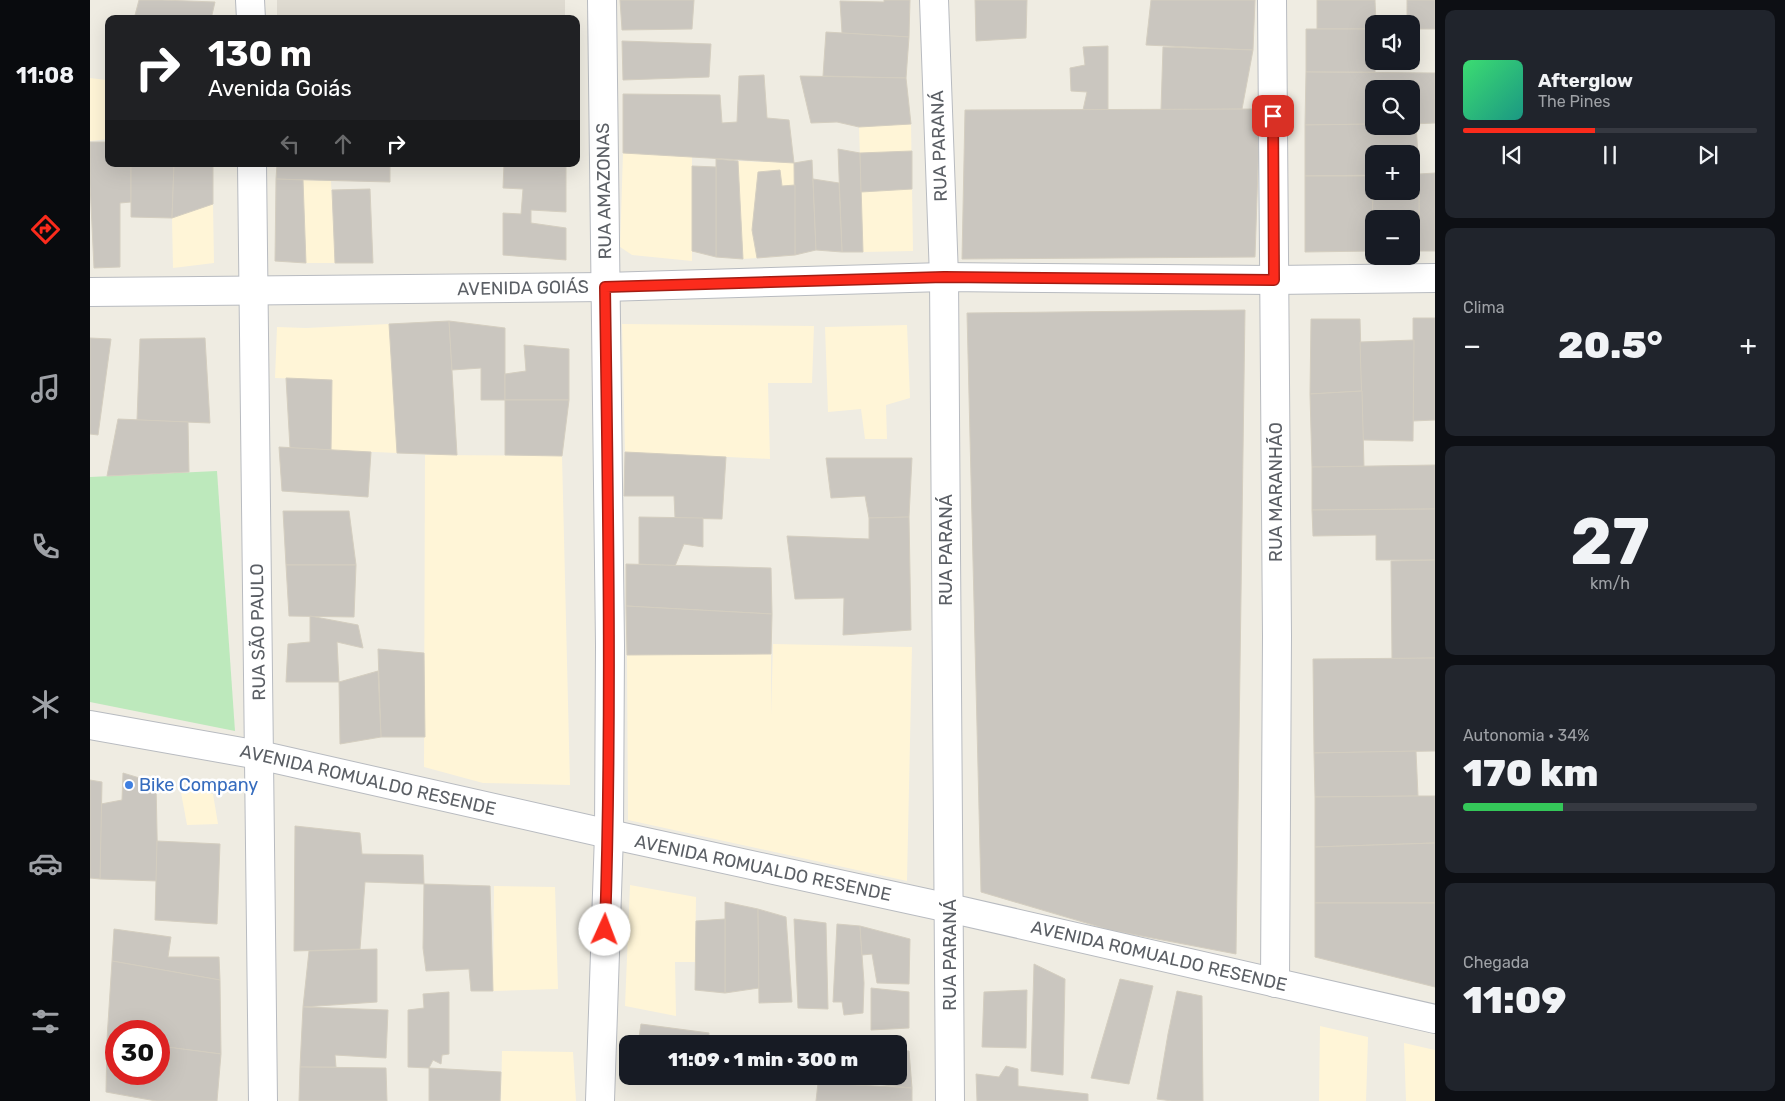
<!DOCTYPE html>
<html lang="pt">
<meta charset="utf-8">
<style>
:root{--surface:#171b24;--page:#20242c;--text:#f1f3f6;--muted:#9ea1a6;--line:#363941;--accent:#fb2b1c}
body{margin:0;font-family:Rubik,sans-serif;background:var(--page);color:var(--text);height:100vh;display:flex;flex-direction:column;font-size:19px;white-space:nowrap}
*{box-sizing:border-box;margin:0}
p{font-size:16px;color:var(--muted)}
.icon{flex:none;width:28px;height:28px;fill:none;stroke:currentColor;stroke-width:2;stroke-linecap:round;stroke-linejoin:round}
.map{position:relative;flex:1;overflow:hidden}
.sheet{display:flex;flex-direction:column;gap:10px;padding:10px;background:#0d0f14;width:350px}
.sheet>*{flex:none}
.hud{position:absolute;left:15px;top:15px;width:475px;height:152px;border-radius:10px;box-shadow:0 5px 20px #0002;background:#202124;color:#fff;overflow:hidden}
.controls{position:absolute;left:1275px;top:15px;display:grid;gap:10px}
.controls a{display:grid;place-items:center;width:55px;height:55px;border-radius:10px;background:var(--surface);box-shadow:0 5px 20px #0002;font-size:25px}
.speed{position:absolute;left:15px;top:1020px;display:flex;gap:10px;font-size:25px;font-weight:700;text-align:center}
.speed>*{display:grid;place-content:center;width:65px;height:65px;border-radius:50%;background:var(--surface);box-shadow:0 5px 20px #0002;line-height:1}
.speed .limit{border:8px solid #d22;background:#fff;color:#111}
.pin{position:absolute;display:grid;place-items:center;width:42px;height:42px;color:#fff;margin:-21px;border-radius:10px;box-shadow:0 2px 8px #0006}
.me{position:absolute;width:55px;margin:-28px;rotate:2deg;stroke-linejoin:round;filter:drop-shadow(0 0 4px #0008)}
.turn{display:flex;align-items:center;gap:18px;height:105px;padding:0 20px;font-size:22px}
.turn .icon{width:65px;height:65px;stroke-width:2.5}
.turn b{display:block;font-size:35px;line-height:42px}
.lanes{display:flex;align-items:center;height:48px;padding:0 20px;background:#0003;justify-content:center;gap:25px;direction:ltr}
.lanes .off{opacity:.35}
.big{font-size:38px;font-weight:800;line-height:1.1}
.sheet .card{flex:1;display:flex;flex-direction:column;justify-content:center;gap:8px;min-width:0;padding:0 18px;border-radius:10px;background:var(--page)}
.sheet .dial{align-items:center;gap:0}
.dial b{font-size:65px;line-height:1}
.song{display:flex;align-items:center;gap:15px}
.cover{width:60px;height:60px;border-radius:8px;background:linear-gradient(135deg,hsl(140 70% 55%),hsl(170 70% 35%))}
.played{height:5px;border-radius:2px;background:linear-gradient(90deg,var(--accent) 45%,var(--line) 45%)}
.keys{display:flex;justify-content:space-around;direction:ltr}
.heat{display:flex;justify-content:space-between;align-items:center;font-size:28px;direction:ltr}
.charge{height:8px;border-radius:4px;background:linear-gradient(90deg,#34c759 34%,var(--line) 0)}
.trip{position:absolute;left:529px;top:1035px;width:288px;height:50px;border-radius:10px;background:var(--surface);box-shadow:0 5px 20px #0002;font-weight:800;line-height:50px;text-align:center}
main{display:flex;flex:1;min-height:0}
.tab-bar{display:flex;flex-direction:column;width:90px;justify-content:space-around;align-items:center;background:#090b0e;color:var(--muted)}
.tab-bar .icon{width:35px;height:35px}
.tab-bar .selected{color:var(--accent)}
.tab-bar b{font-size:22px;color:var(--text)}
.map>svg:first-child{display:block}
</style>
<main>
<nav class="tab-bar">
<b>11:08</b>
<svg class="icon selected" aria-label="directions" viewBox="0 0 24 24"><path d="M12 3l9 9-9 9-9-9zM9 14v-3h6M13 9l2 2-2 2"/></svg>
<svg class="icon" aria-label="music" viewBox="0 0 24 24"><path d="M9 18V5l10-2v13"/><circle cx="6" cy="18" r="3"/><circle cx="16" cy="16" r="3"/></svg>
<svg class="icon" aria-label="phone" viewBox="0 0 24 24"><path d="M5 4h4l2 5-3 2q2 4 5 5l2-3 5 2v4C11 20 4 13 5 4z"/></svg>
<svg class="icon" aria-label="climate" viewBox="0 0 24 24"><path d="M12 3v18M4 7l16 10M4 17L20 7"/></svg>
<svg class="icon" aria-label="car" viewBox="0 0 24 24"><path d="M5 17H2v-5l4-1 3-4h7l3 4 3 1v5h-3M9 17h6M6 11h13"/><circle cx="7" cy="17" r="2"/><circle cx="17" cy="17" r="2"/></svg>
<svg class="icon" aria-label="filters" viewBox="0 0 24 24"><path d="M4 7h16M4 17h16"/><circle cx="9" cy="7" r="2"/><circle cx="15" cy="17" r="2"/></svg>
</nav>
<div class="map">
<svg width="1345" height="1101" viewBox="0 0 1345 1101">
<rect width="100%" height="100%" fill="#efece2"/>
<!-- commercial -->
<g fill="#fff5d7">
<polygon points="0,78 17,80 19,139 0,141"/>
<polygon points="821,124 823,251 773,252 769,127"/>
<polygon points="533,153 602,157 602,261 542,255 530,247"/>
<polygon points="648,161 704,163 705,255 653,259"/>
<polygon points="213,180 241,181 245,263 216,263"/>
<polygon points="123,204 124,263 83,268 82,218"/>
<polygon points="299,324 307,453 241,450 242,380 185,378 187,327 216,328"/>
<polygon points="532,324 724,326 722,383 678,383 680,459 535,452"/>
<polygon points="817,325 820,398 796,405 797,439 775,439 771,409 738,412 735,327"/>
<polygon points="335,455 472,456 480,785 393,783 334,767"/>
<polygon points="683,644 822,647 817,881 538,820 537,655 681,654 681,716"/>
<polygon points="90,787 123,794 128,824 97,825"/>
<polygon points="540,885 606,897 605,962 585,962 586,1016 535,1006"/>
<polygon points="404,886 465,887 468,989 403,991"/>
<polygon points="1230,1026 1278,1037 1276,1101 1229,1101"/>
<polygon points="1314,1043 1345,1050 1345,1101 1316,1101"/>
<polygon points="412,1051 483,1052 486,1101 411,1101"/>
</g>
<!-- education -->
<rect fill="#dfdbd1" x="187" y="0" width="288" height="19"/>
<!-- green -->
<polygon fill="#bde9bc" points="127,471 145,731 0,702 0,477"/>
<!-- building -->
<g fill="#cac6bf" stroke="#d4cec0">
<polygon points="49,0 72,0 125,2 121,19 44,19"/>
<polygon points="530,0 604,0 602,29 532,30"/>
<polygon points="794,0 820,0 819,37 752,33 750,1 794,2"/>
<polygon points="885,0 937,0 936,38 886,41"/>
<polygon points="1061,0 1165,0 1163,50 1056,45"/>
<polygon points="1227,0 1285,0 1286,24 1284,24 1284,29 1227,29"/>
<polygon points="1317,0 1345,0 1345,29 1321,29 1321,24 1317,24"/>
<polygon points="1216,29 1284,29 1285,72 1216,72"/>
<polygon points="736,32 819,37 816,78 733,76"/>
<polygon points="532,41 621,44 619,77 533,80"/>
<polygon points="1018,46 1018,110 993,110 997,92 981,91 980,68 995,65 993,47"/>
<polygon points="1073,47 1163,50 1152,109 1071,110"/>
<polygon points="1216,72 1345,73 1345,123 1321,124 1321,89 1284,89 1284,124 1215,125"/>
<polygon points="674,75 677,118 699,120 704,163 533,153 533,94 630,95 632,123 647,122 649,76"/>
<polygon points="710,76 816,78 821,124 769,127 747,122 721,123"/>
<polygon points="1170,109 1165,257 872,259 875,110"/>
<polygon points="1321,123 1326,123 1329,174 1321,174 1321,154 1284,154 1284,175 1215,176 1215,125 1284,124 1284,126 1321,126"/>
<polygon points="0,142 19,142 19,164 41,164 41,202 30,203 30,267 4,268 0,184"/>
<polygon points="748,149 770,153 773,252 752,252"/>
<polygon points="822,151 822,189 771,192 770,153"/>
<polygon points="626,159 648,161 653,259 626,257"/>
<polygon points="722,160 726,250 705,255 704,163"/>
<polygon points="41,164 84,164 82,218 41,217"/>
<polygon points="84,164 123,164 123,204 82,218"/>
<polygon points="187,164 300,164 300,182 186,179"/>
<polygon points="414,164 476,164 476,212 441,210 441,223 476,228 476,260 413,255 413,213 431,214 433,189 413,188"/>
<polygon points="602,166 626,167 626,257 602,251"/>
<polygon points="690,170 692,186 705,185 705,255 667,258 662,230 668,172"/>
<polygon points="1345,173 1345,251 1329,251 1329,174"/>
<polygon points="1329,174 1329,251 1321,251 1321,219 1284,219 1284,251 1282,251 1283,176 1284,191 1321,191 1321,175"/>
<polygon points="1215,176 1283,176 1282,251 1215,252"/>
<polygon points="186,179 213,180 216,263 185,261"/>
<polygon points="723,179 749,183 752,252 726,250"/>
<polygon points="280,189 283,263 245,263 242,190"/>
<polygon points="1155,310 1146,954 1020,930 891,892 877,313"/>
<polygon points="1323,318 1345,318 1345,420 1323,421"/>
<polygon points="1221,319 1270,319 1272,391 1220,394"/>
<polygon points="359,321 367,455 307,453 299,324"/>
<polygon points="359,321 415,328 415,400 391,400 391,368 362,370"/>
<polygon points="0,338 21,339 8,435 0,434"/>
<polygon points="115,338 120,423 47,420 50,339"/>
<polygon points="1324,340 1323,441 1273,440 1270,342"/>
<polygon points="434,345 479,349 479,400 415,400 415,374 436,371"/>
<polygon points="196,378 242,380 241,450 200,448"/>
<polygon points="1272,391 1274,468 1222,467 1220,394"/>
<polygon points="415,400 479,400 472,456 415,455"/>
<polygon points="28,419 98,422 99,472 17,476"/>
<polygon points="189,447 281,452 278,497 192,491"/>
<polygon points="535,452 636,457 632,519 585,518 584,496 534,496"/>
<polygon points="736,458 822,458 819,517 779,518 775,496 741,498"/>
<polygon points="1345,465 1345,509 1222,510 1222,467"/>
<polygon points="1345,509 1345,560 1286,560 1286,535 1223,536 1222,510"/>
<polygon points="193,511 259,511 266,565 196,565"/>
<polygon points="549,517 613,518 613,547 594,544 585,566 549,564"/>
<polygon points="819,517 821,630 753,635 754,598 705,599 697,536 779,539 779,518"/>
<polygon points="1345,560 1345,658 1302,659 1301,561"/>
<polygon points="536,564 681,568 682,614 536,606"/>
<polygon points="196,565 266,565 264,617 199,616"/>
<polygon points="536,606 682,614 681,654 537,655"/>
<polygon points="220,616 268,625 273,648 247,642 249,682 196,682 198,644 220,642"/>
<polygon points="288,649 334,653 335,737 291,737"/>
<polygon points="1345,658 1345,751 1224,753 1223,659"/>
<polygon points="288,671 291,737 250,744 249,682"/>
<polygon points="1326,751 1328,796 1225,797 1224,753"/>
<polygon points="33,773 66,783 68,881 10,879 11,804 32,800"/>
<polygon points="0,780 12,782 10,879 0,878"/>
<polygon points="1328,796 1345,796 1345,843 1225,847 1225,797"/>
<polygon points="205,826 270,833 272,854 333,855 334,884 275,882 270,949 204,951"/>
<polygon points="67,841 130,844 127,924 65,920"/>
<polygon points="1345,843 1345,903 1225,903 1225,847"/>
<polygon points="334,884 400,886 403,991 381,991 379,969 336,971 333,948"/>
<polygon points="635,902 668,909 669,988 635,993"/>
<polygon points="1225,903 1345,903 1345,987 1225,957"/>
<polygon points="668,909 696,917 702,1002 669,1003"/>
<polygon points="635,919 635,993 605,990 606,921"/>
<polygon points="704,919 736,923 738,1009 708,1008"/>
<polygon points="747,924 770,926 774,983 773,1013 754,1015 752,1002 743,1002"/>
<polygon points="770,926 820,939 819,984 787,983 782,954 772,955"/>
<polygon points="24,929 81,937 78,957 129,957 130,980 22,961"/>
<polygon points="287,949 287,1002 213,1007 219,951"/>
<polygon points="22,961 130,980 131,1054 69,1046 69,1031 26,1031 26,1040 17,1039"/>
<polygon points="944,964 975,979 973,1075 941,1071"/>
<polygon points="1030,979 1063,986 1039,1084 1001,1078"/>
<polygon points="781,988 819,992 819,1028 781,1030"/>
<polygon points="937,990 936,1048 892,1047 894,992"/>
<polygon points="1087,991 1112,996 1113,1101 1082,1101 1067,1099 1078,1034"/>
<polygon points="359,992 359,1054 352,1055 351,1064 343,1060 339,1068 318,1067 318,1010 334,1008 333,994"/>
<polygon points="213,1007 298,1010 296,1058 245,1055 246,1067 210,1067"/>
<polygon points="551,1024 619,1033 618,1044 548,1044"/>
<polygon points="17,1039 26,1040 26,1074 69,1074 69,1046 131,1054 127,1101 66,1101 16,1092"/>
<polygon points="808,1050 819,1051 822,1088 740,1079 741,1076 808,1076"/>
<polygon points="916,1066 928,1069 928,1086 998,1094 998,1101 887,1101 886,1074 909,1077"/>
<polygon points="210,1067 296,1068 297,1101 209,1101"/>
<polygon points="339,1068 411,1072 410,1101 339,1101"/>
<polygon points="728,1083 822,1088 822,1101 726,1101"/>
</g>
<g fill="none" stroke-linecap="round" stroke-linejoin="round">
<!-- minor casing -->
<g stroke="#b8bbc0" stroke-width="30">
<g id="minor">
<polyline points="160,0 161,19"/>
<polyline points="844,0 854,277 860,1101"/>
<polyline points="1182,0 1187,636 1185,983"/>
<polyline points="162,164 173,1101"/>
<polyline points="0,292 515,287 854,277 1184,280 1345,278"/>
<polyline points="0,725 169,755 519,834 859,908 1345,1019"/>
<polyline points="510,1101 519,834 520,645 512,0"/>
</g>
</g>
<!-- minor -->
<use href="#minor" stroke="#fff" stroke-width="28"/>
</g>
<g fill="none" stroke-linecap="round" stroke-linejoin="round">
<!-- route casing -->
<g stroke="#a31c12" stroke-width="12">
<path id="route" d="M515 930C522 715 518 501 515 287L854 277 1184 280 1183 116"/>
</g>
<!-- route -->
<use href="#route" stroke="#fb2b1c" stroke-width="9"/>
</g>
<!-- markers -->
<circle fill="#3f7fe0" stroke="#fff" stroke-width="2" cx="39" cy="785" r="5"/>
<g text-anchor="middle" stroke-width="5" stroke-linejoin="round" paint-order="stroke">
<!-- street labels -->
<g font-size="18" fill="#5b5f65" stroke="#fff">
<text transform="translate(849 146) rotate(-92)" y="6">RUA PARANÁ</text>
<text transform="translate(514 191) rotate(-91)" y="6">RUA AMAZONAS</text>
<text transform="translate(433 288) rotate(-1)" y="6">AVENIDA GOIÁS</text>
<text transform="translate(1186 492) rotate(-90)" y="6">RUA MARANHÃO</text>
<text transform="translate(856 550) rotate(-90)" y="6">RUA PARANÁ</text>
<text transform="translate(168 632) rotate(-91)" y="6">RUA SÃO PAULO</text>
<text transform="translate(278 780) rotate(13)" y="6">AVENIDA ROMUALDO RESENDE</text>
<text transform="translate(673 868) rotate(12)" y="6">AVENIDA ROMUALDO RESENDE</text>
<text transform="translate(860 955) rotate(-90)" y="6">RUA PARANÁ</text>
<text transform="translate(1069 956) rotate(13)" y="6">AVENIDA ROMUALDO RESENDE</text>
</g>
<!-- shop labels -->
<g font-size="18" fill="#366cbe" stroke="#fff" text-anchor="start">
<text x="49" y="791">Bike Company</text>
</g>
</g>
</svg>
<div class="controls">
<a><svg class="icon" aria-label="sound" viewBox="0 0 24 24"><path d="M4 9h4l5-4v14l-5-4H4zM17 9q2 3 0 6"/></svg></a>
<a><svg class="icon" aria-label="search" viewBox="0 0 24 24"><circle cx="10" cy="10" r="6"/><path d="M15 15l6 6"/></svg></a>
<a>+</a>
<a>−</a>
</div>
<div class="speed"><div class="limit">30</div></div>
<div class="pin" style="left:1183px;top:116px;background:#d93025"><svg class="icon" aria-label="arrive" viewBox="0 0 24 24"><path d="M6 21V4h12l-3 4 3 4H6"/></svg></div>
<svg class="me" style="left:515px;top:930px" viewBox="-20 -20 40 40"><circle r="19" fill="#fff"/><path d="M0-13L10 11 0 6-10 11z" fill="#fb2b1c"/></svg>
<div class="trip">11:09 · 1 min · 300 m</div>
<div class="hud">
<div class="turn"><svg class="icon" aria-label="right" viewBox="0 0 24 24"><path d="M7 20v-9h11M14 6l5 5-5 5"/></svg><div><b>130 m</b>Avenida Goiás</div></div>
<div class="lanes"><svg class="icon off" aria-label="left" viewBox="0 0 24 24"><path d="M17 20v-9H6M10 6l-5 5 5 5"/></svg><svg class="icon off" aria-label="ahead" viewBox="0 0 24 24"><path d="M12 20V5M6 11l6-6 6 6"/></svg><svg class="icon" aria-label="right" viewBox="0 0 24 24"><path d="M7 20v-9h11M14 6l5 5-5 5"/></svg></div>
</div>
</div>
<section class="sheet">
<div class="card">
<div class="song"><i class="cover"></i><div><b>Afterglow</b><p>The Pines</p></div></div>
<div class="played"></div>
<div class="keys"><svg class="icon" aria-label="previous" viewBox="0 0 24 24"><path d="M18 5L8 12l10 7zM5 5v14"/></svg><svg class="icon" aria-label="pause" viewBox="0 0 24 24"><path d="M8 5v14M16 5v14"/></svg><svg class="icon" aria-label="next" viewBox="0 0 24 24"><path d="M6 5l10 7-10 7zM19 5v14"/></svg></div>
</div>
<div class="card"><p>Clima</p>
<div class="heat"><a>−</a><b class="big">20.5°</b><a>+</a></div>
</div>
<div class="card dial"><b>27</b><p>km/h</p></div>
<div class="card"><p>Autonomia · 34%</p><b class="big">170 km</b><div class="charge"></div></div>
<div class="card"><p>Chegada</p><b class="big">11:09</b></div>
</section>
</main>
